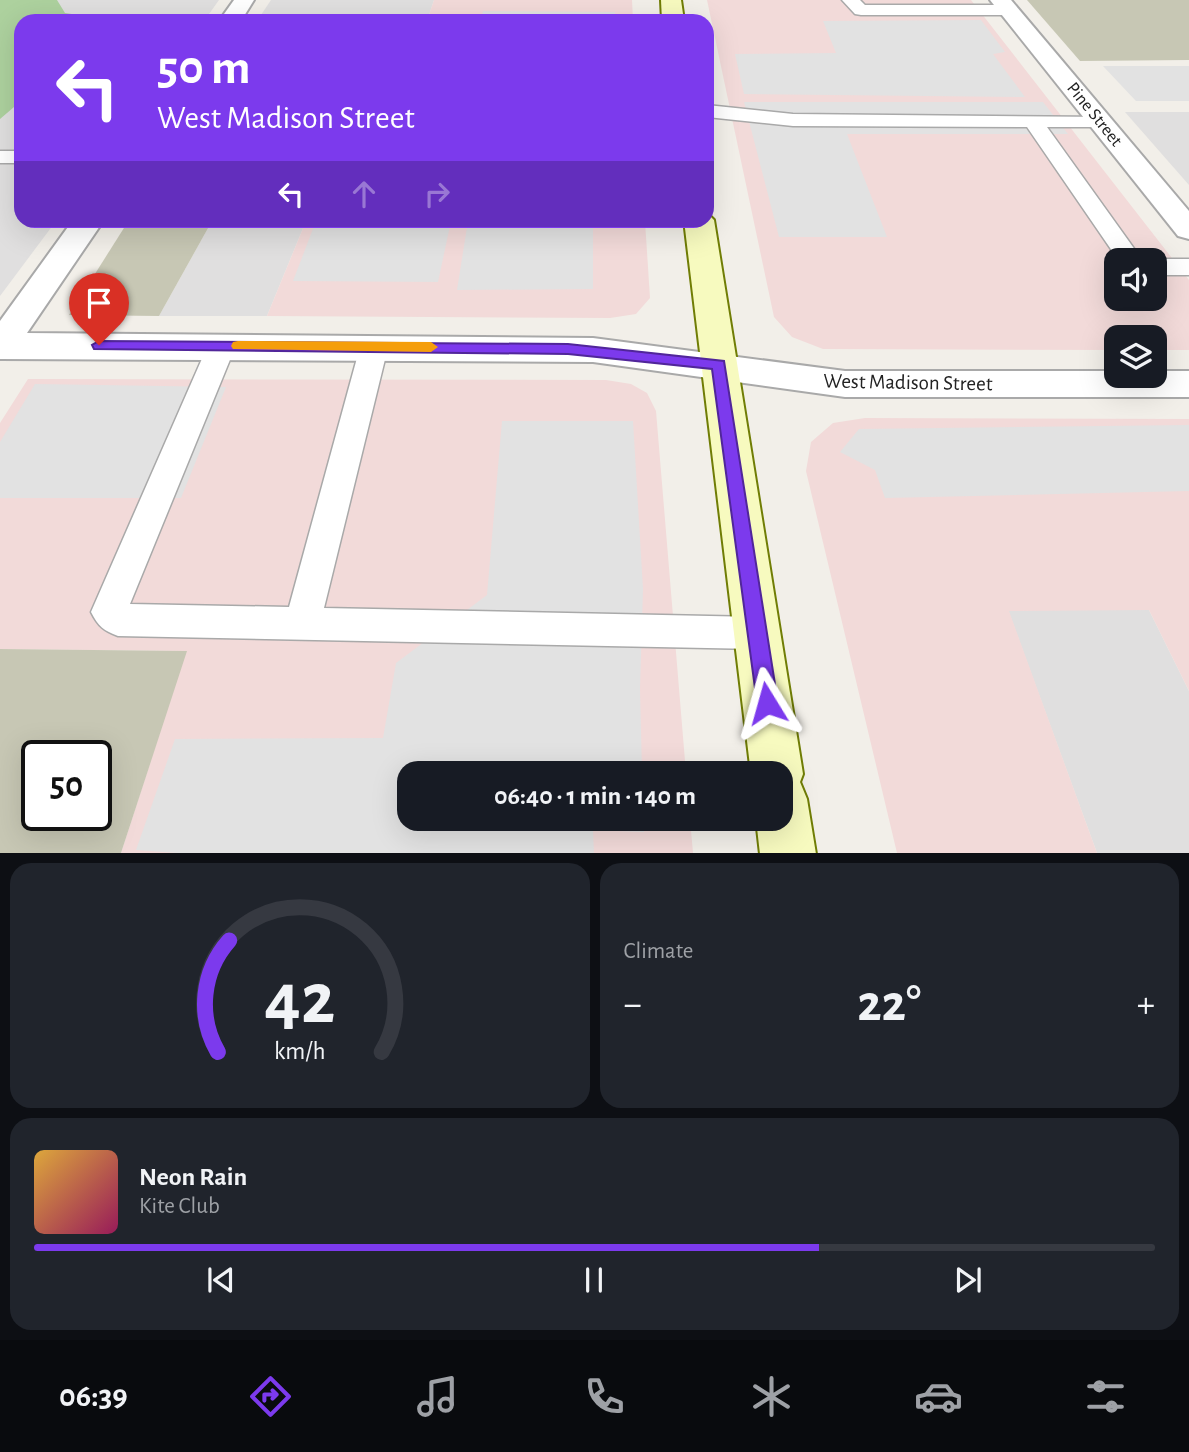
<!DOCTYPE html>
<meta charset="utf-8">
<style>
:root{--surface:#171b24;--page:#20242c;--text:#f1f3f6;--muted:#9ea1a6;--line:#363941;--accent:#7c3aed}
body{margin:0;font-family:"Alegreya Sans",sans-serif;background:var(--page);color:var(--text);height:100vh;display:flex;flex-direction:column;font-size:26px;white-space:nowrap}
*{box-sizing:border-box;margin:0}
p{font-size:23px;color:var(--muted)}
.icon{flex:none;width:38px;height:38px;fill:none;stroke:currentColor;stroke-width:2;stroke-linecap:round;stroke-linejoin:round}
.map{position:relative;height:853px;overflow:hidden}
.details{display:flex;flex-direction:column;gap:10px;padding:10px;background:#0d0f14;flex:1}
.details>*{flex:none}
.banner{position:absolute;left:14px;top:14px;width:700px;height:214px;border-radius:21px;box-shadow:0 7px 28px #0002;background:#7c3aed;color:#fff;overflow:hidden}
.controls{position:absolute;left:1104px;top:248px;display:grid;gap:14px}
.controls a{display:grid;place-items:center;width:63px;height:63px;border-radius:14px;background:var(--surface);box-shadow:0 7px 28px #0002;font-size:35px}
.speed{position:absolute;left:21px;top:740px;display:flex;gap:14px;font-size:35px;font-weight:700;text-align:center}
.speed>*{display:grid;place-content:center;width:91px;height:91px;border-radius:50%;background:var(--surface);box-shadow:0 7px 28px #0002;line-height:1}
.speed .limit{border:4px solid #111;border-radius:10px;background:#fff;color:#111}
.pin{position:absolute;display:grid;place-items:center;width:60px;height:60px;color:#fff;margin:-72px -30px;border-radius:50% 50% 50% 0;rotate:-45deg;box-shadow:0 0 7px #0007}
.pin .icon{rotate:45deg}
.me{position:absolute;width:77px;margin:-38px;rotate:352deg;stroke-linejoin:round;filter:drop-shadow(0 0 5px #0008)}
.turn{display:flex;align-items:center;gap:24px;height:147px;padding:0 28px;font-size:32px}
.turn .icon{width:91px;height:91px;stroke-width:2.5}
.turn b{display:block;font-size:49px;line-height:60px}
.lanes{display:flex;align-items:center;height:66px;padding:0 28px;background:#0003;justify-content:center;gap:35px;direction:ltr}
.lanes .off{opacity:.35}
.big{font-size:52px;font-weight:600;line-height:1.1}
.details .card{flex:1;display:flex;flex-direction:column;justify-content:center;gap:10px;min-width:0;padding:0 24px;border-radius:21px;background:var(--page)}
.details .dial{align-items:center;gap:0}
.dial svg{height:182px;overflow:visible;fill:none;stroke:var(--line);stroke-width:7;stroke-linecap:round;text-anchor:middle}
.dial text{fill:var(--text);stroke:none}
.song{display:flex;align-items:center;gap:21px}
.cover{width:84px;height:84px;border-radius:10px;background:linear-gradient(135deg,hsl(40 70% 55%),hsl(330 70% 35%))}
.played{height:7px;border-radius:4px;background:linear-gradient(90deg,var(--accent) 70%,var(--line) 70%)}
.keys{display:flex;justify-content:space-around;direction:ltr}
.heat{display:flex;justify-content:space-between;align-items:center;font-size:38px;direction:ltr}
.details .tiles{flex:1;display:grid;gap:10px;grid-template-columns:1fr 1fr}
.card:last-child{grid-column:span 2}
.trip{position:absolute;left:397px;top:761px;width:396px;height:70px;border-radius:21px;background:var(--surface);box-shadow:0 7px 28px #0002;font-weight:600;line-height:70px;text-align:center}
.tabs{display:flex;height:112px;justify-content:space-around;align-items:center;background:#090b0e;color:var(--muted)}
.tabs .icon{width:49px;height:49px}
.tabs .on{color:var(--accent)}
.tabs b{font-size:32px;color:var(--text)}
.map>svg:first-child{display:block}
</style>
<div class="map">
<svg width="1189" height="854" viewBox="0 0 1189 854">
<rect width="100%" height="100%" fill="#f2efe9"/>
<!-- residential -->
<g fill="#e0dfdf">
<polygon points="0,0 219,0 204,21 21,21 21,220 56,221 0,296"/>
<polygon points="271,0 434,0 427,21 257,21"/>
<polygon points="1125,112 1189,112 1189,185"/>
<polygon points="212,221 306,221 267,316 159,316"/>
<polygon points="1008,610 1149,610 1189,691 1189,853 1097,853"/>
</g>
<!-- commercial -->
<g fill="#f2dad9" fill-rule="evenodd">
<polygon points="434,0 632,0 633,21 427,21"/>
<path d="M707 0H971L1189 280V350H1155V338H1116V350L823 349 792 337 774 317ZM1116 261H1155V299H1116Z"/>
<polygon points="306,221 645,221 650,298 636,314 610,318 267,316"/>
<polygon points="28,379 606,380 631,384 647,393 656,411 686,773 410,774 410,819 690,819 693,853 121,853 186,651 0,649 0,423"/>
<polygon points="865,418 1189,419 1189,691 1149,610 1009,611 1097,853 897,853 806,471 811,442 833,423"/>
</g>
<!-- construction -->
<g fill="#c7c7b4" fill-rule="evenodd">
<polygon points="1027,0 1189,0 1189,60 1080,61"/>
<polygon points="129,220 212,221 159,316 69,315"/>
<path d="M0 649 187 651 121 853H0ZM37 756H96V816H37Z"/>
</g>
<!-- forest -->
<polygon fill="#add19e" points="0,0 57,0 65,13 118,21 21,21 21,101 0,119"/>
<!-- parking -->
<g fill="#e2e2e2">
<polygon points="483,11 615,12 615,21 480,21"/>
<polygon points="981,20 1005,52 993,54 1025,97 744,94 735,54 836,53 823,21"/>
<polygon points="1189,66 1189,101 1136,101 1103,66"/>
<polygon points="744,102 1043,102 1068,134 847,134 887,237 779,237"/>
<polygon points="316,221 451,221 438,282 293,281"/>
<polygon points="468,221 593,221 593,289 457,290"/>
<polygon points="35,384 226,387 181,498 0,498 0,442"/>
<polygon points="502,421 633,421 643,589 640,689 642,773 410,774 410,819 644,819 644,832 593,830 594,854 191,854 136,850 175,739 383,738 396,663 487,595"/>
<polygon points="1189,425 1189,491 885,498 875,470 840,452 859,429"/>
</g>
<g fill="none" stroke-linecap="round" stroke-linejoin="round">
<!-- service casing -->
<g stroke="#a9a9a9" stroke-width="3">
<g id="service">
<polygon points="842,0 860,0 865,5 1009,5 1017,10 1009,15 861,15 855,14"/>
<polygon points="707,105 793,114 1107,117 1110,121 1107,125 1100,127 1047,127 1143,261 1119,261 1027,127 793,126 707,117"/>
<rect x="0" y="151" width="21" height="12"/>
<polygon points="1155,259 1189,259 1189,275 1155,275 1155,261 1150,261"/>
<path d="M222 336 232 338 236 345 130 604 289 607 360 347 364 340 374 338 384 340 388 347 324 608 757 617 770 621 775 633 770 645 757 649 118 636C104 631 98 626 91 612L208 345 212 338Z"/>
</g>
</g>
<!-- minor casing -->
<g stroke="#a9a9a9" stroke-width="4">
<g id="minor">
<polygon points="234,0 254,0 241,21 219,21"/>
<polygon points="990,0 1011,0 1189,211 1189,239 1178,236"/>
<polygon points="73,220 104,220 27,333 593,338 845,371 1116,371 1116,376 1155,376 1155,371 1189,371 1189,397 845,397 593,362 0,359 0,321"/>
</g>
</g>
<!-- secondary casing -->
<g stroke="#707d05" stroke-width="4">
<g id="secondary">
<polygon points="661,0 681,0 684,21 662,21"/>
<polygon points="707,213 714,220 803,774 800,782 807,799 816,854 760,854 756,819 780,819 780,774 751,774 684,220 707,220"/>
</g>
</g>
<!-- service -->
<use href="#service" fill="#fff" fill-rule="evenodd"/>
<!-- minor -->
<use href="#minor" fill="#fff" fill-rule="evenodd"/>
<!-- secondary -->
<use href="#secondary" fill="#f7fabf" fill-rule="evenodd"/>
</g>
<!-- route -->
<polygon fill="#7c3aed" stroke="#51269a" stroke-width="2" points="99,341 568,344 724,361 778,703 774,710 767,713 760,710 757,703 712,369 568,354 94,349 92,345"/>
<!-- slow -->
<polygon fill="#f59e0b" points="238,341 431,342 438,347 431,352 233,349 231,346 233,342"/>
<g text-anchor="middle" stroke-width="5" stroke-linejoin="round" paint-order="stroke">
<!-- far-street labels -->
<g font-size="18" fill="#222" stroke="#fff">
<text transform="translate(1095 114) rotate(51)" y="6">Pine Street</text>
</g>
<!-- street labels -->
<g font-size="21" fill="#222" stroke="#fff">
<text transform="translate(908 382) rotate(1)" y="7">West Madison Street</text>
</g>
</g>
</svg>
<div class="controls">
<a><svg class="icon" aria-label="sound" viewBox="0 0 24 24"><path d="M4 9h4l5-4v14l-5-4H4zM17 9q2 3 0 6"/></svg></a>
<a><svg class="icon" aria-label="layers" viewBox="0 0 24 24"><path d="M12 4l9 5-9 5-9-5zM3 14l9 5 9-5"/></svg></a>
</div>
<div class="speed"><div class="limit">50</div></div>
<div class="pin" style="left:99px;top:345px;background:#d93025"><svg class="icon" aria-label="arrive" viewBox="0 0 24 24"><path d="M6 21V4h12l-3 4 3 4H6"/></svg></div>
<svg class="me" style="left:767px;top:703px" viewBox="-20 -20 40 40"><path d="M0-17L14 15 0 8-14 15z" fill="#7c3aed" stroke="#fff" stroke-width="4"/></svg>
<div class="trip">06:40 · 1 min · 140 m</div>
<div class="banner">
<div class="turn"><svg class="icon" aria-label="left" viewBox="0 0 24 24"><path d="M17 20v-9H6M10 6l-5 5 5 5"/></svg><div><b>50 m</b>West Madison Street</div></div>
<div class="lanes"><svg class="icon" aria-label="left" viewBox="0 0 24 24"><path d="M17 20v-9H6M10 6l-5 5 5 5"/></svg><svg class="icon off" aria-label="ahead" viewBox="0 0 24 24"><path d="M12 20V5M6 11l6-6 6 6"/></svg><svg class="icon off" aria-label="right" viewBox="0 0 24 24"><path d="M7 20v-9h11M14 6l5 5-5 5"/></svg></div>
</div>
</div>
<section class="details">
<div class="tiles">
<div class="card dial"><svg viewBox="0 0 100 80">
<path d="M14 69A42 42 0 1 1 86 69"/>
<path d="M14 69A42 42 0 0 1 19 20" stroke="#7c3aed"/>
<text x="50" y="56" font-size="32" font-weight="700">42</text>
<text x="50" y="72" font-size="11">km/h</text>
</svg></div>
<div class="card"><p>Climate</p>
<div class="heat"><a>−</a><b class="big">22°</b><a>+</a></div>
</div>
<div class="card">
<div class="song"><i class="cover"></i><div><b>Neon Rain</b><p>Kite Club</p></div></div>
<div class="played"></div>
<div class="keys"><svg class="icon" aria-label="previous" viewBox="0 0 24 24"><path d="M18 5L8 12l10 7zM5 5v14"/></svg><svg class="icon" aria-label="pause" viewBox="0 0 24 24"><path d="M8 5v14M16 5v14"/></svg><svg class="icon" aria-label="next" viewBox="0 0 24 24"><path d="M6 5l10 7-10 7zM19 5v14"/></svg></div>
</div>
</div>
</section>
<nav class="tabs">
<b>06:39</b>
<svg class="icon on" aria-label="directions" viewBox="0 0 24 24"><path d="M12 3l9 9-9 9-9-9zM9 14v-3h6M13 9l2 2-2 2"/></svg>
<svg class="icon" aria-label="music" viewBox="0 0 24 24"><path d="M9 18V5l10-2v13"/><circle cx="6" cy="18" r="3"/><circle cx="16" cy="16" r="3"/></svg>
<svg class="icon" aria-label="phone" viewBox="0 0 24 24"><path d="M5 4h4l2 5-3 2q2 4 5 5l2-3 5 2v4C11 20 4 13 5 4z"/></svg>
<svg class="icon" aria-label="climate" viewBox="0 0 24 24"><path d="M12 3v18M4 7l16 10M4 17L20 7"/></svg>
<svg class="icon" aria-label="car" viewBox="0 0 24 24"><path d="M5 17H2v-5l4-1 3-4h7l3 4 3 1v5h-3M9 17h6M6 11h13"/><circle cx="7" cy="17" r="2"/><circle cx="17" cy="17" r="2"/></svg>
<svg class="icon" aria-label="filters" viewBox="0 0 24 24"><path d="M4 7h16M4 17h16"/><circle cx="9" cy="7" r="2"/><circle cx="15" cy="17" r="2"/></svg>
</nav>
